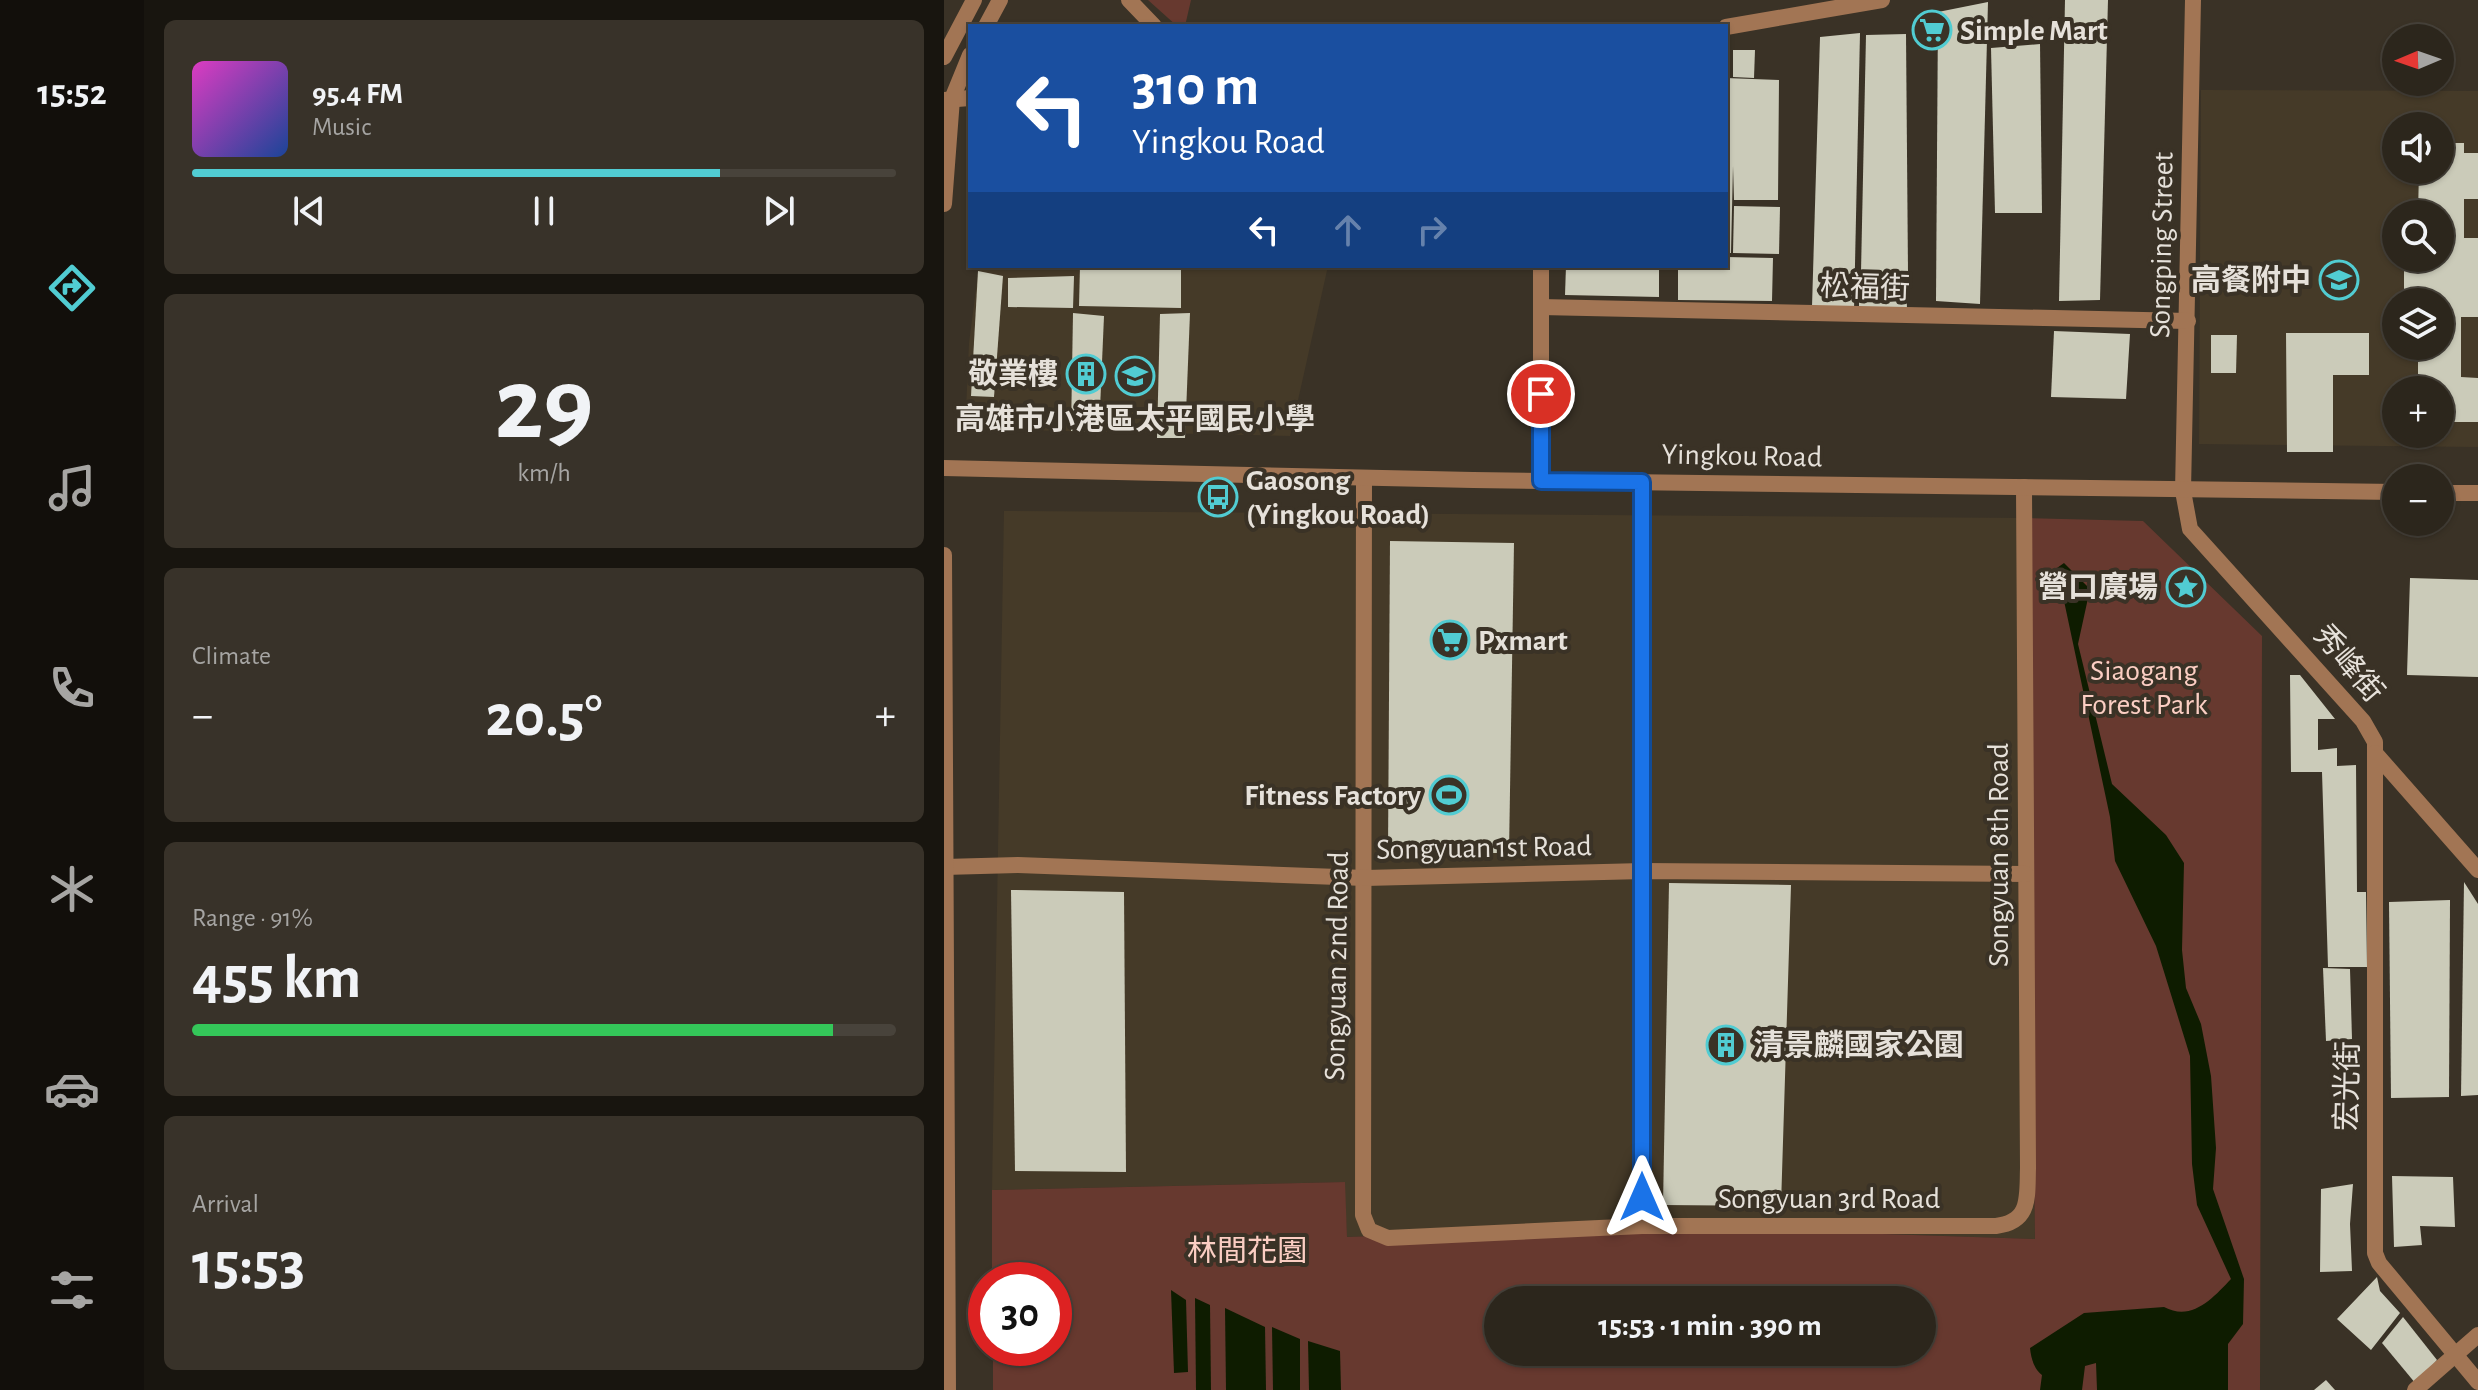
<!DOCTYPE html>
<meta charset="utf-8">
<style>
:root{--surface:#2c261c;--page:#383229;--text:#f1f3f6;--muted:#a6a5a3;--line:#48433b;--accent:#51ccd2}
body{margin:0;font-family:"Alegreya Sans","Noto Sans TC",sans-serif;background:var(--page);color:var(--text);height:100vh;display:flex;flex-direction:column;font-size:30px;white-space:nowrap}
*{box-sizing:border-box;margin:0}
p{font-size:26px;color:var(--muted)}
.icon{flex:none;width:44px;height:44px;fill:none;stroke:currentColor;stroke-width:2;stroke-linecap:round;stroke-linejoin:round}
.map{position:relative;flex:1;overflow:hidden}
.details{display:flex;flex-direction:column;gap:20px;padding:20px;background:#18150f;width:800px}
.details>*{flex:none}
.banner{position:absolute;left:24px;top:24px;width:760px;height:244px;border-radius:0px;box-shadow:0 2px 6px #0004,0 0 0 2px var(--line);background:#1a4fa0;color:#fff;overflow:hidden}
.needle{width:52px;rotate:268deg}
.fabs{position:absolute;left:1438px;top:24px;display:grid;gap:16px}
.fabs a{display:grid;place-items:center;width:72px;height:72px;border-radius:50%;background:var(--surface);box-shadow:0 2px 6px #0004,0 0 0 2px var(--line);font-size:40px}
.speed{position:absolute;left:24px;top:1262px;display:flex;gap:16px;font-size:40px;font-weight:700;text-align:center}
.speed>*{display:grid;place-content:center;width:104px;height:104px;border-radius:50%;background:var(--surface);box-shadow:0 2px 6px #0004,0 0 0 2px var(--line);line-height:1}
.speed .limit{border:12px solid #d22;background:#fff;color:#111}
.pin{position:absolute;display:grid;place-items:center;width:68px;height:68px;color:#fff;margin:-34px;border:4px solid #fff;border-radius:50%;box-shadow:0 2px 8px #0007}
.me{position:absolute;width:88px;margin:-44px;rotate:0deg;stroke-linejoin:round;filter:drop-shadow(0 0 6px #0008)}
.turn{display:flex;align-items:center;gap:28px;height:168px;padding:0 32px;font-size:36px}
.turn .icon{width:104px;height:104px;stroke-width:2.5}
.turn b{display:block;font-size:56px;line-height:68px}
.lanes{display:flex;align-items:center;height:76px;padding:0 32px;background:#0003;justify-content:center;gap:40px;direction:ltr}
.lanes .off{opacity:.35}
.big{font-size:60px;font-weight:600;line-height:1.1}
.details .tile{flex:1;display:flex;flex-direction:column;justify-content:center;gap:12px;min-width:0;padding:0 28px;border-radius:12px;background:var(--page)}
.details .dial{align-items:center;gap:0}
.dial b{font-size:104px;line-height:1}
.song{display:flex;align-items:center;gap:24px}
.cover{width:96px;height:96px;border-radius:12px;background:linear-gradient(135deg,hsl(310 70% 55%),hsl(220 70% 35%))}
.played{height:8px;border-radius:4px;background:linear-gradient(90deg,var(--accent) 75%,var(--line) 75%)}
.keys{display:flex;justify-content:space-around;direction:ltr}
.heat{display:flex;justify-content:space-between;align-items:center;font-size:44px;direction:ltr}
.charge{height:12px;border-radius:6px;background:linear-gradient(90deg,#34c759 91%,var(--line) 0)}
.trip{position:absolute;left:540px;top:1286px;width:452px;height:80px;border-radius:40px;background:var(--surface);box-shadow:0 2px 6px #0004,0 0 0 2px var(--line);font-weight:600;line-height:80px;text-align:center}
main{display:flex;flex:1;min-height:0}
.menu{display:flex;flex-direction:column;width:144px;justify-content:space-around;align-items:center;background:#120f0b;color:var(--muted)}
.menu .icon{width:56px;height:56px}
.menu .current{color:var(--accent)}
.menu b{font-size:36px;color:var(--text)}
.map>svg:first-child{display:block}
</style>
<main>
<nav class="menu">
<b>15:52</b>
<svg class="icon current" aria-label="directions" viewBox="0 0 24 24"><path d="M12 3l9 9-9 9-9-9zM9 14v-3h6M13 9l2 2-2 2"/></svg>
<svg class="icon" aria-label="music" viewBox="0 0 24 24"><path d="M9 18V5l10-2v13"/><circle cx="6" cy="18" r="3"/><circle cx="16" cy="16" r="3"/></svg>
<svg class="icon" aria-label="phone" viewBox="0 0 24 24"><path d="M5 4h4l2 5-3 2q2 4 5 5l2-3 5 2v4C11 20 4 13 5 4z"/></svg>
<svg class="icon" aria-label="climate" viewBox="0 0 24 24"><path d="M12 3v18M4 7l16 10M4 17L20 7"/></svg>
<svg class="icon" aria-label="car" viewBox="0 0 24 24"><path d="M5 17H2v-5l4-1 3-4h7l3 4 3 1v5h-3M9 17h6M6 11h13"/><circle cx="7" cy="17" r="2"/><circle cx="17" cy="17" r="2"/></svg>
<svg class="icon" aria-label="filters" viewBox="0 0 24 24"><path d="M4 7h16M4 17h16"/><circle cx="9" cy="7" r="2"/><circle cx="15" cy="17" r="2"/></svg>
</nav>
<section class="details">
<div class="tile">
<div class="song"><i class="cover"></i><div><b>95.4 FM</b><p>Music</p></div></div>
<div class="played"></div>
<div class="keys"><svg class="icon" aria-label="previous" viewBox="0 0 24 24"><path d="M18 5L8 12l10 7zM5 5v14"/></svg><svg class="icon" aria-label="pause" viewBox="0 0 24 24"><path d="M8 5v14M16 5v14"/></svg><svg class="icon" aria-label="next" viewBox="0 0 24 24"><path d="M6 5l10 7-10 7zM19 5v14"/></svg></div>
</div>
<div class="tile dial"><b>29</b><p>km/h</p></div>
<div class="tile"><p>Climate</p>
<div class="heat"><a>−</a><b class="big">20.5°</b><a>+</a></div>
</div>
<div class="tile"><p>Range · 91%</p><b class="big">455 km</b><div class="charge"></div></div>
<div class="tile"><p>Arrival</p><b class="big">15:53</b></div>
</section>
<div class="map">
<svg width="1534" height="1390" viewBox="0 0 1534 1390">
<rect width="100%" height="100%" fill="#3a3226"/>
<!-- built -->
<g fill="#453a28" fill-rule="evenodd">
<path d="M1257 90 1534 91V447L1255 444ZM1452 126H1496V170H1452ZM1452 214H1496V258H1452ZM1452 302H1496V346H1452ZM1452 390H1496V434H1452Z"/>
<polygon points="35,266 384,266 346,436 30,429 22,410 25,343"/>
<polygon points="60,511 1081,518 1091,1239 698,1226 403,1237 400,1182 48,1190"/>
</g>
<!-- green -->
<g fill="#67392f" fill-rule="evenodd">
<polygon points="204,0 247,0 241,26 233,26"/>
<path d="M1081 518 1199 521 1318 636 1316 1390H49V1348H110V1280H48V1190L401 1182 403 1237 698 1226 1091 1239ZM554 1300H978V1352H554Z"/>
</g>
<!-- water -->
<g fill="#0e1c00">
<path d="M1120 563 1146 589 1134 644 1168 784 1222 835 1240 863 1238 950 1242 988 1257 1024 1267 1076 1272 1148 1269 1189 1300 1279 1299 1324 1284 1344V1390H1153L1152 1363 1141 1366 1138 1390H1096L1098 1375C1090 1369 1087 1358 1086 1348L1140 1313 1220 1307C1248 1322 1269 1298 1287 1279L1253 1205 1248 1164 1246 1056 1212 946 1171 861 1166 817 1113 568Z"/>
<polygon points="227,1290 242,1300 244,1372 230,1373"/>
<polygon points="251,1298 266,1305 267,1390 252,1390"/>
<polygon points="281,1308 321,1327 322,1390 282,1390"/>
<polygon points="328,1327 356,1339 356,1390 329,1390"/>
<polygon points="364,1341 396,1351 397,1390 365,1390"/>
</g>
<!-- building -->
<g fill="#cbcbb9">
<polygon points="1121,0 1164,0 1156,300 1115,301"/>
<polygon points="1044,2 1036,304 992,301 994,12"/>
<polygon points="916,33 910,310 868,307 876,37"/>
<polygon points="962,34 964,272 917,272 922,35"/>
<polygon points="1096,44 1098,213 1051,213 1047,48"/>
<polygon points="789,50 811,50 810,78 789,77"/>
<polygon points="782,78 835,80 834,200 790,200 789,166 787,253 782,253"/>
<polygon points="1496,143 1520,143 1520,153 1534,153 1534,199 1520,199 1520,238 1534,238 1534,317 1517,317 1517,377 1534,378 1534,422 1505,422 1505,416 1496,416 1496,390 1474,390 1474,346 1496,346 1496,302 1460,302 1460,258 1496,258 1496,214 1474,214 1475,170 1496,170"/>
<polygon points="790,206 836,207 835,254 789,253"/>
<polygon points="782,257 829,258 828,301 734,300 734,266 782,266"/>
<polygon points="136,266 237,266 237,308 135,306"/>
<polygon points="622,266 715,266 715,297 621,295"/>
<polygon points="34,271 59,276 50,397 27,396"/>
<polygon points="130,276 129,308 64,307 64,278"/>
<polygon points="915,277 962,278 963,310 915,309"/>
<polygon points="129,313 160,316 155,432 127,431"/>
<polygon points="246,313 241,438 213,438 216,314"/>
<polygon points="1110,331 1186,334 1182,399 1107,397"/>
<polygon points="1342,333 1425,333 1425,375 1389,375 1389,452 1343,452"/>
<polygon points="1267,335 1293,335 1292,373 1267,373"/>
<polygon points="446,541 570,543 565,853 444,853"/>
<polygon points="1466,578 1534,580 1534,677 1463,675"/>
<polygon points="1346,675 1356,675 1391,719 1374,719 1374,750 1393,748 1393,766 1412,765 1413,892 1422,892 1423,967 1384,967 1378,772 1347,772"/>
<polygon points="1520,882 1534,904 1534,1095 1517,1096"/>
<polygon points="725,883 847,885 837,1206 719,1205"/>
<polygon points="67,890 180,892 182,1172 71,1171"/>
<polygon points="1506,900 1505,1097 1447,1098 1445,902"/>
<polygon points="1379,968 1406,969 1408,1039 1382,1041"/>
<polygon points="1448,1176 1509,1177 1511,1227 1476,1226 1478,1245 1450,1247"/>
<polygon points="1409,1184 1406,1224 1408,1271 1376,1272 1377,1189"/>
<polygon points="1433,1277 1436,1291 1456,1313 1427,1350 1393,1319"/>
<polygon points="1459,1317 1493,1360 1472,1384 1438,1343"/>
<polygon points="1382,1380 1391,1390 1370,1390"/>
</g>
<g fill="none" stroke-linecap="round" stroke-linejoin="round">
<!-- minor -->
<g stroke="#a27554" stroke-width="16">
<polyline points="185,0 210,26"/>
<polyline points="1249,0 1239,491 1246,529 1419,721 1431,742 1431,753 1534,870"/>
<polyline points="782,27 938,0"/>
<polyline points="0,100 26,98"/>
<polyline points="597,307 1244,321"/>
<path d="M420 478 419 1215 425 1230 444 1238 698 1226H1052C1087 1222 1083 1197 1084 1168L1080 487"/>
<polyline points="597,481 597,266"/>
<polyline points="698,482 698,1226"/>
<polyline points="1431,753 1431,1253 1435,1263 1534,1382"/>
<polyline points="0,867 74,865 421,878 699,871 1082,874"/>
<polyline points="1471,1390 1534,1335"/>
</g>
<!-- tertiary -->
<g stroke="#a27554" stroke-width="16">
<polyline points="42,26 56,0"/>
<polyline points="0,57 30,0"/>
<polyline points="0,204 8,99 26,55"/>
<polyline points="0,468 529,480 1452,492"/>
<polyline points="1496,493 1534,493"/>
<polyline points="0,555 4,1390"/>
</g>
</g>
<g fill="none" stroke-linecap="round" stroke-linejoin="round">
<!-- route casing -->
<g stroke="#114b97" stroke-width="20">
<polyline id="route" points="597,394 597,481 698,482 698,1197"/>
</g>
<!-- route -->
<use href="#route" stroke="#1a73e8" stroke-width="14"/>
</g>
<!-- icons -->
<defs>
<g id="supermarket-ring" transform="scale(2)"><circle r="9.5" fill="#3a3226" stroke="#51ccd2" stroke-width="1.5"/><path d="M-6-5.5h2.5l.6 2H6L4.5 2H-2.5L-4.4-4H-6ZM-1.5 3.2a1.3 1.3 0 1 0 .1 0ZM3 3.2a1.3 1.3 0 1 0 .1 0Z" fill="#51ccd2"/></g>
<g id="school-ring" transform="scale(2)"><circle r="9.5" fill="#3a3226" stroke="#51ccd2" stroke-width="1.5"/><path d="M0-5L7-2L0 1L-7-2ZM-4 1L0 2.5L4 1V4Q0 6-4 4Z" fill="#51ccd2"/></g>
<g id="building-ring" transform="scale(2)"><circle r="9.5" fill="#3a3226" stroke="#51ccd2" stroke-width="1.5"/><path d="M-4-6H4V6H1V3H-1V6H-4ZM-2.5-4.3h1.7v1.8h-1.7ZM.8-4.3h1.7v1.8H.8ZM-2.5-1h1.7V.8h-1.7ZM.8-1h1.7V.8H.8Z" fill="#51ccd2"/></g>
<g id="bus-ring" transform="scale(2)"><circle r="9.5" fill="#3a3226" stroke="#51ccd2" stroke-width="1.5"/><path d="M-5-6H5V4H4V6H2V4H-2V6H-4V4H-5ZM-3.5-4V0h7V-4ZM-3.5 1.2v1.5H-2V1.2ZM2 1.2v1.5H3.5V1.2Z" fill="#51ccd2"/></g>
<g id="sight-ring" transform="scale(2)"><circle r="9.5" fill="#3a3226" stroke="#51ccd2" stroke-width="1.5"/><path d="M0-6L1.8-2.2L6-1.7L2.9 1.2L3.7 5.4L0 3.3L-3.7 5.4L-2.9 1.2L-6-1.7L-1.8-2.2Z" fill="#51ccd2"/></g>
<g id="stadium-ring" transform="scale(2)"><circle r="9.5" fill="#3a3226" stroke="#51ccd2" stroke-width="1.5"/><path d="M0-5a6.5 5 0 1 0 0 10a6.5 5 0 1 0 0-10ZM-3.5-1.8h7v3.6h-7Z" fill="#51ccd2"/></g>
</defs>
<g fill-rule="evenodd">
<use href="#supermarket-ring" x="988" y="30"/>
<use href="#school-ring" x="1395" y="280"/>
<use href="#building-ring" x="142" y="374"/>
<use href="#school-ring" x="191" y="376"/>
<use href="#bus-ring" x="274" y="497"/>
<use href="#sight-ring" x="1242" y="587"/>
<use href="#supermarket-ring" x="506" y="640"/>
<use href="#stadium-ring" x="505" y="795"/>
<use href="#building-ring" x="782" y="1045"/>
</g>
<g text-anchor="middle" stroke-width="8" stroke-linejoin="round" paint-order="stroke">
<!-- poi labels -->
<g font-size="30" font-weight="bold" fill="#e6e1da" stroke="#3a3226" text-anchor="start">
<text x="1016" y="40">Simple Mart</text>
<text x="1367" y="290" text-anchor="end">高餐附中</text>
<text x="114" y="384" text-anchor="end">敬業樓</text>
<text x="191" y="429" text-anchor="middle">高雄市小港區太平國民小學</text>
<text x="302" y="490">Gaosong<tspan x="302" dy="34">(Yingkou Road)</tspan></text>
<text x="1214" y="597" text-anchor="end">營口廣場</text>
<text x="534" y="650">Pxmart</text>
<text x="477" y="805" text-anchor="end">Fitness Factory</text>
<text x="810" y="1055">清景麟國家公園</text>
</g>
<!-- street labels -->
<g font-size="30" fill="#e6e1da" stroke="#3a3226">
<text transform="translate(1217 245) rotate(-89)" y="10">Songping Street</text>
<text transform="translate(921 287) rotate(2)" y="10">松福街</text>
<text transform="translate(798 455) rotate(1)" y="10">Yingkou Road</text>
<text transform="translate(1405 663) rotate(50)" y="10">秀峰街</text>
<text transform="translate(540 847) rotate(-1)" y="10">Songyuan 1st Road</text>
<text transform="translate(1054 855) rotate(-90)" y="10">Songyuan 8th Road</text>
<text transform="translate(392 966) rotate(-89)" y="10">Songyuan 2nd Road</text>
<text transform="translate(1403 1086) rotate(-89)" y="10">宏光街</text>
<text x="885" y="1208">Songyuan 3rd Road</text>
</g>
<!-- park labels -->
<g font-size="30" fill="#fbcec3" stroke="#3a3226">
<text x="1200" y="680">Siaogang<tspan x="1200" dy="34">Forest Park</tspan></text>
<text x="303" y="1261">林間花園</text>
</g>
</g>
</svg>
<div class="fabs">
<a><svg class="needle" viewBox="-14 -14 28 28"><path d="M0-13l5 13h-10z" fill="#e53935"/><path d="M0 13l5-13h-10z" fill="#a6a5a3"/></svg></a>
<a><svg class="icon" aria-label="sound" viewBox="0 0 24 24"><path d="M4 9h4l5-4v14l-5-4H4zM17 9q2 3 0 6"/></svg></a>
<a><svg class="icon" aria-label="search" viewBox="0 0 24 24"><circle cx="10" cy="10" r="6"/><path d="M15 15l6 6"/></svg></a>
<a><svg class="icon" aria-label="layers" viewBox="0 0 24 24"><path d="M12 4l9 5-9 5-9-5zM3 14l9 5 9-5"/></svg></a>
<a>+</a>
<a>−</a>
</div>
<div class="speed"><div class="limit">30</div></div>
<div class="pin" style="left:597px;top:394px;background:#d93025"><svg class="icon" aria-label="arrive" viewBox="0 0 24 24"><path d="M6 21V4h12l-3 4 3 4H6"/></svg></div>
<svg class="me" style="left:698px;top:1197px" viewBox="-20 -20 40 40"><path d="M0-17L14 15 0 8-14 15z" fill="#1a73e8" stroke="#fff" stroke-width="4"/></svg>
<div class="trip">15:53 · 1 min · 390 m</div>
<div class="banner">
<div class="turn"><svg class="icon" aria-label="left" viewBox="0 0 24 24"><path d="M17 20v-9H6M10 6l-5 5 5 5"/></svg><div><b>310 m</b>Yingkou Road</div></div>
<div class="lanes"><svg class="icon" aria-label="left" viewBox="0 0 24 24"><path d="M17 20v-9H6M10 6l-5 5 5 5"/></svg><svg class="icon off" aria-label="ahead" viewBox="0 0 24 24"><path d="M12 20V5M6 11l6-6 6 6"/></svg><svg class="icon off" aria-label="right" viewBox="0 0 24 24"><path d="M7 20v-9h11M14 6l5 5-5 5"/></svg></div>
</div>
</div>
</main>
